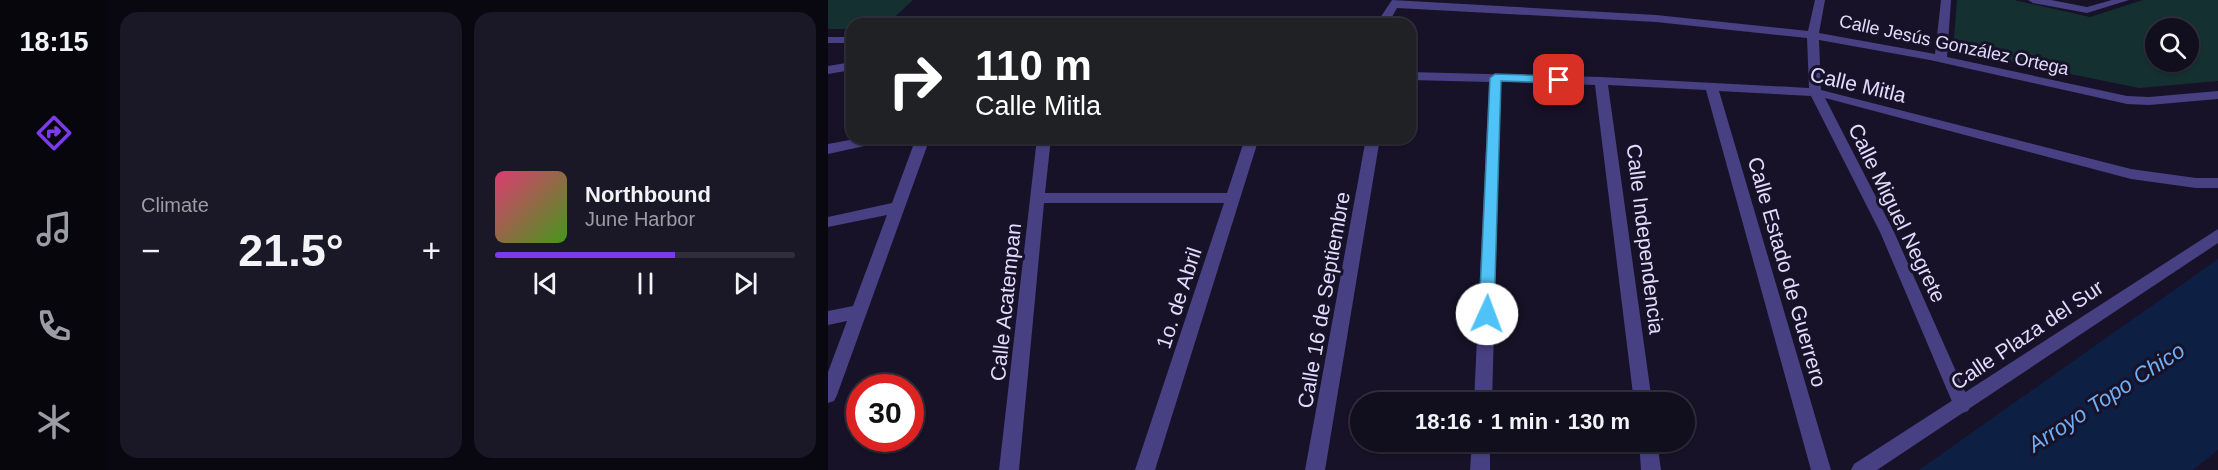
<!DOCTYPE html>
<meta charset="utf-8">
<style>
:root{--surface:#110e1d;--page:#1a1726;--text:#f1f3f6;--muted:#9c9ca4;--line:#302e3b;--accent:#7c3aed}
body{margin:0;font-family:Arial,sans-serif;background:var(--page);color:var(--text);height:100vh;display:flex;flex-direction:column;font-size:22px;white-space:nowrap}
*{box-sizing:border-box;margin:0}
p{font-size:20px;color:var(--muted)}
.icon{flex:none;width:33px;height:33px;fill:none;stroke:currentColor;stroke-width:2;stroke-linecap:round;stroke-linejoin:round}
.map{position:relative;flex:1;overflow:hidden}
.sheet{display:flex;flex-direction:column;gap:12px;padding:12px;background:#090810;width:720px}
.sheet>*{flex:none}
.banner{position:absolute;left:18px;top:18px;width:570px;height:126px;border-radius:18px;box-shadow:0 2px 4px #0004,0 0 0 2px var(--line);background:#202124;color:#fff;overflow:hidden}
.tools{position:absolute;left:1317px;top:18px;display:grid;gap:12px}
.tools a{display:grid;place-items:center;width:54px;height:54px;border-radius:50%;background:var(--surface);box-shadow:0 2px 4px #0004,0 0 0 2px var(--line);font-size:30px}
.speed{position:absolute;left:18px;top:374px;display:flex;gap:12px;font-size:30px;font-weight:700;text-align:center}
.speed>*{display:grid;place-content:center;width:78px;height:78px;border-radius:50%;background:var(--surface);box-shadow:0 2px 4px #0004,0 0 0 2px var(--line);line-height:1}
.speed .limit{border:9px solid #d22;background:#fff;color:#111}
.pin{position:absolute;display:grid;place-items:center;width:51px;height:51px;color:#fff;margin:-26px;border-radius:12px;box-shadow:0 3px 9px #0006}
.me{position:absolute;width:66px;margin:-33px;rotate:2deg;stroke-linejoin:round;filter:drop-shadow(0 0 4px #0008)}
.turn{display:flex;align-items:center;gap:21px;height:126px;padding:0 30px;font-size:27px}
.turn .icon{width:78px;height:78px;stroke-width:2.5}
.turn b{display:block;font-size:42px;line-height:51px}
.big{font-size:45px;font-weight:700;line-height:1.1}
.sheet .card{flex:1;display:flex;flex-direction:column;justify-content:center;gap:9px;min-width:0;padding:0 21px;border-radius:18px;background:var(--page)}
.song{display:flex;align-items:center;gap:18px}
.cover{width:72px;height:72px;border-radius:9px;background:linear-gradient(135deg,hsl(340 70% 55%),hsl(100 70% 35%))}
.played{height:6px;border-radius:3px;background:linear-gradient(90deg,var(--accent) 60%,var(--line) 60%)}
.keys{display:flex;justify-content:space-around;direction:ltr}
.heat{display:flex;justify-content:space-between;align-items:center;font-size:33px;direction:ltr}
.sheet .tiles{flex:1;display:grid;gap:12px;grid-template-columns:repeat(2,1fr)}
.trip{position:absolute;left:522px;top:392px;width:345px;height:60px;border-radius:30px;background:var(--surface);box-shadow:0 2px 4px #0004,0 0 0 2px var(--line);font-weight:700;line-height:60px;text-align:center}
main{display:flex;flex:1;min-height:0}
.tabs{display:flex;flex-direction:column;width:108px;justify-content:space-around;align-items:center;background:#07060c;color:var(--muted)}
.tabs .icon{width:42px;height:42px}
.tabs .current{color:var(--accent)}
.tabs b{font-size:27px;color:var(--text)}
.map>svg:first-child{display:block}
</style>
<main>
<nav class="tabs">
<b>18:15</b>
<svg class="icon current" aria-label="directions" viewBox="0 0 24 24"><path d="M12 3l9 9-9 9-9-9zM9 14v-3h6M13 9l2 2-2 2"/></svg>
<svg class="icon" aria-label="music" viewBox="0 0 24 24"><path d="M9 18V5l10-2v13"/><circle cx="6" cy="18" r="3"/><circle cx="16" cy="16" r="3"/></svg>
<svg class="icon" aria-label="phone" viewBox="0 0 24 24"><path d="M5 4h4l2 5-3 2q2 4 5 5l2-3 5 2v4C11 20 4 13 5 4z"/></svg>
<svg class="icon" aria-label="climate" viewBox="0 0 24 24"><path d="M12 3v18M4 7l16 10M4 17L20 7"/></svg>
</nav>
<section class="sheet">
<div class="tiles">
<div class="card"><p>Climate</p>
<div class="heat"><a>−</a><b class="big">21.5°</b><a>+</a></div>
</div>
<div class="card">
<div class="song"><i class="cover"></i><div><b>Northbound</b><p>June Harbor</p></div></div>
<div class="played"></div>
<div class="keys"><svg class="icon" aria-label="previous" viewBox="0 0 24 24"><path d="M18 5L8 12l10 7zM5 5v14"/></svg><svg class="icon" aria-label="pause" viewBox="0 0 24 24"><path d="M8 5v14M16 5v14"/></svg><svg class="icon" aria-label="next" viewBox="0 0 24 24"><path d="M6 5l10 7-10 7zM19 5v14"/></svg></div>
</div>
</div>
</section>
<div class="map">
<svg width="1390" height="470" viewBox="0 0 1390 470">
<rect width="100%" height="100%" fill="#171227"/>
<!-- green -->
<g fill="#153031" fill-rule="evenodd">
<polygon points="0,0 85,0 59,24 24,24 24,29 0,29"/>
<path d="M1129 0H1186L1262 17 1315 0H1390V81L1311 88 1125 50ZM1328 28H1360V62H1328Z"/>
</g>
<!-- water -->
<polygon fill="#0e1f44" points="1390,259 1390,450 1365,470 1091,470"/>
<g fill="none" stroke-linecap="round" stroke-linejoin="round">
<!-- minor -->
<g fill="#474083" fill-rule="evenodd">
<polygon points="564,0 828,15 980,31 987,0 997,0 991,33 1107,54 1113,0 1123,0 1119,57 1299,96 1321,97 1390,91 1390,99 1321,105 1299,104 1102,60 991,40 993,90 1303,169 1368,178 1390,178 1390,188 1368,188 1303,179 997,98 1066,232 1143,405 1140,411 1134,413 1128,411 1052,232 983,96 891,91 1003,470 983,470 878,90 780,85 824,402 806,402 767,85 673,82 664,402 646,402 661,82 582,80 582,72 773,77 981,88 979,38 828,22 569,8 560,24 548,24"/>
<polygon points="1200,0 1223,0 1259,7 1284,0 1301,0 1259,13 1205,3"/>
<rect x="0" y="37" width="24" height="6"/>
<polygon points="24,62 24,70 0,74 0,66"/>
<polygon points="32,138 62,138 55,142 0,154 0,144"/>
<polygon points="88,138 102,138 9,395 6,401 0,403 0,372 19,321 0,325 0,311 25,306 59,215 0,227 0,217 64,203"/>
<polygon points="209,138 223,138 217,193 399,193 417,138 431,138 327,470 307,470 396,203 216,203 191,470 171,470"/>
<polygon points="538,138 552,138 497,470 477,470"/>
<polygon points="644,441 662,441 662,470 642,470"/>
<polygon points="811,441 829,441 833,470 813,470"/>
</g>
<!-- tertiary -->
<polygon fill="#474083" fill-rule="evenodd" points="1390,229 1390,243 1049,470 1023,470 1026,464"/>
</g>
<!-- route -->
<polygon fill="#4fc3f7" stroke="#337fa1" stroke-width="1.5" points="667,74 731,76 736,80 731,83 673,81 666,314 659,320 651,314 662,78"/>
<g text-anchor="middle" stroke-width="6" stroke-linejoin="round" paint-order="stroke">
<!-- far-street labels -->
<g font-size="18" fill="#e1dbfd" stroke="#171227">
<text transform="translate(1126 45) rotate(12)" y="6">Calle Jesús González Ortega</text>
</g>
<!-- street labels -->
<g font-size="21" fill="#e1dbfd" stroke="#171227">
<text transform="translate(1030 85) rotate(13)" y="7">Calle Mitla</text>
<text transform="translate(1069 213) rotate(64)" y="7">Calle Miguel Negrete</text>
<text transform="translate(817 239) rotate(83)" y="7">Calle Independencia</text>
<text transform="translate(959 272) rotate(74)" y="7">Calle Estado de Guerrero</text>
<text transform="translate(351 298) rotate(-72)" y="7">1o. de Abril</text>
<text transform="translate(496 300) rotate(-80)" y="7">Calle 16 de Septiembre</text>
<text transform="translate(178 302) rotate(-84)" y="7">Calle Acatempan</text>
<text transform="translate(1199 335) rotate(-34)" y="7">Calle Plaza del Sur</text>
</g>
<!-- water labels -->
<g font-size="22" font-style="italic" fill="#70aff5" stroke="#171227">
<text transform="translate(1278 397) rotate(-33)" y="8">Arroyo Topo Chico</text>
</g>
</g>
</svg>
<div class="tools">
<a><svg class="icon" aria-label="search" viewBox="0 0 24 24"><circle cx="10" cy="10" r="6"/><path d="M15 15l6 6"/></svg></a>
</div>
<div class="speed"><div class="limit">30</div></div>
<div class="pin" style="left:731px;top:80px;background:#d93025"><svg class="icon" aria-label="arrive" viewBox="0 0 24 24"><path d="M6 21V4h12l-3 4 3 4H6"/></svg></div>
<svg class="me" style="left:659px;top:314px" viewBox="-20 -20 40 40"><circle r="19" fill="#fff"/><path d="M0-13L10 11 0 6-10 11z" fill="#4fc3f7"/></svg>
<div class="trip">18:16 · 1 min · 130 m</div>
<div class="banner">
<div class="turn"><svg class="icon" aria-label="right" viewBox="0 0 24 24"><path d="M7 20v-9h11M14 6l5 5-5 5"/></svg><div><b>110 m</b>Calle Mitla</div></div>
</div>
</div>
</main>
